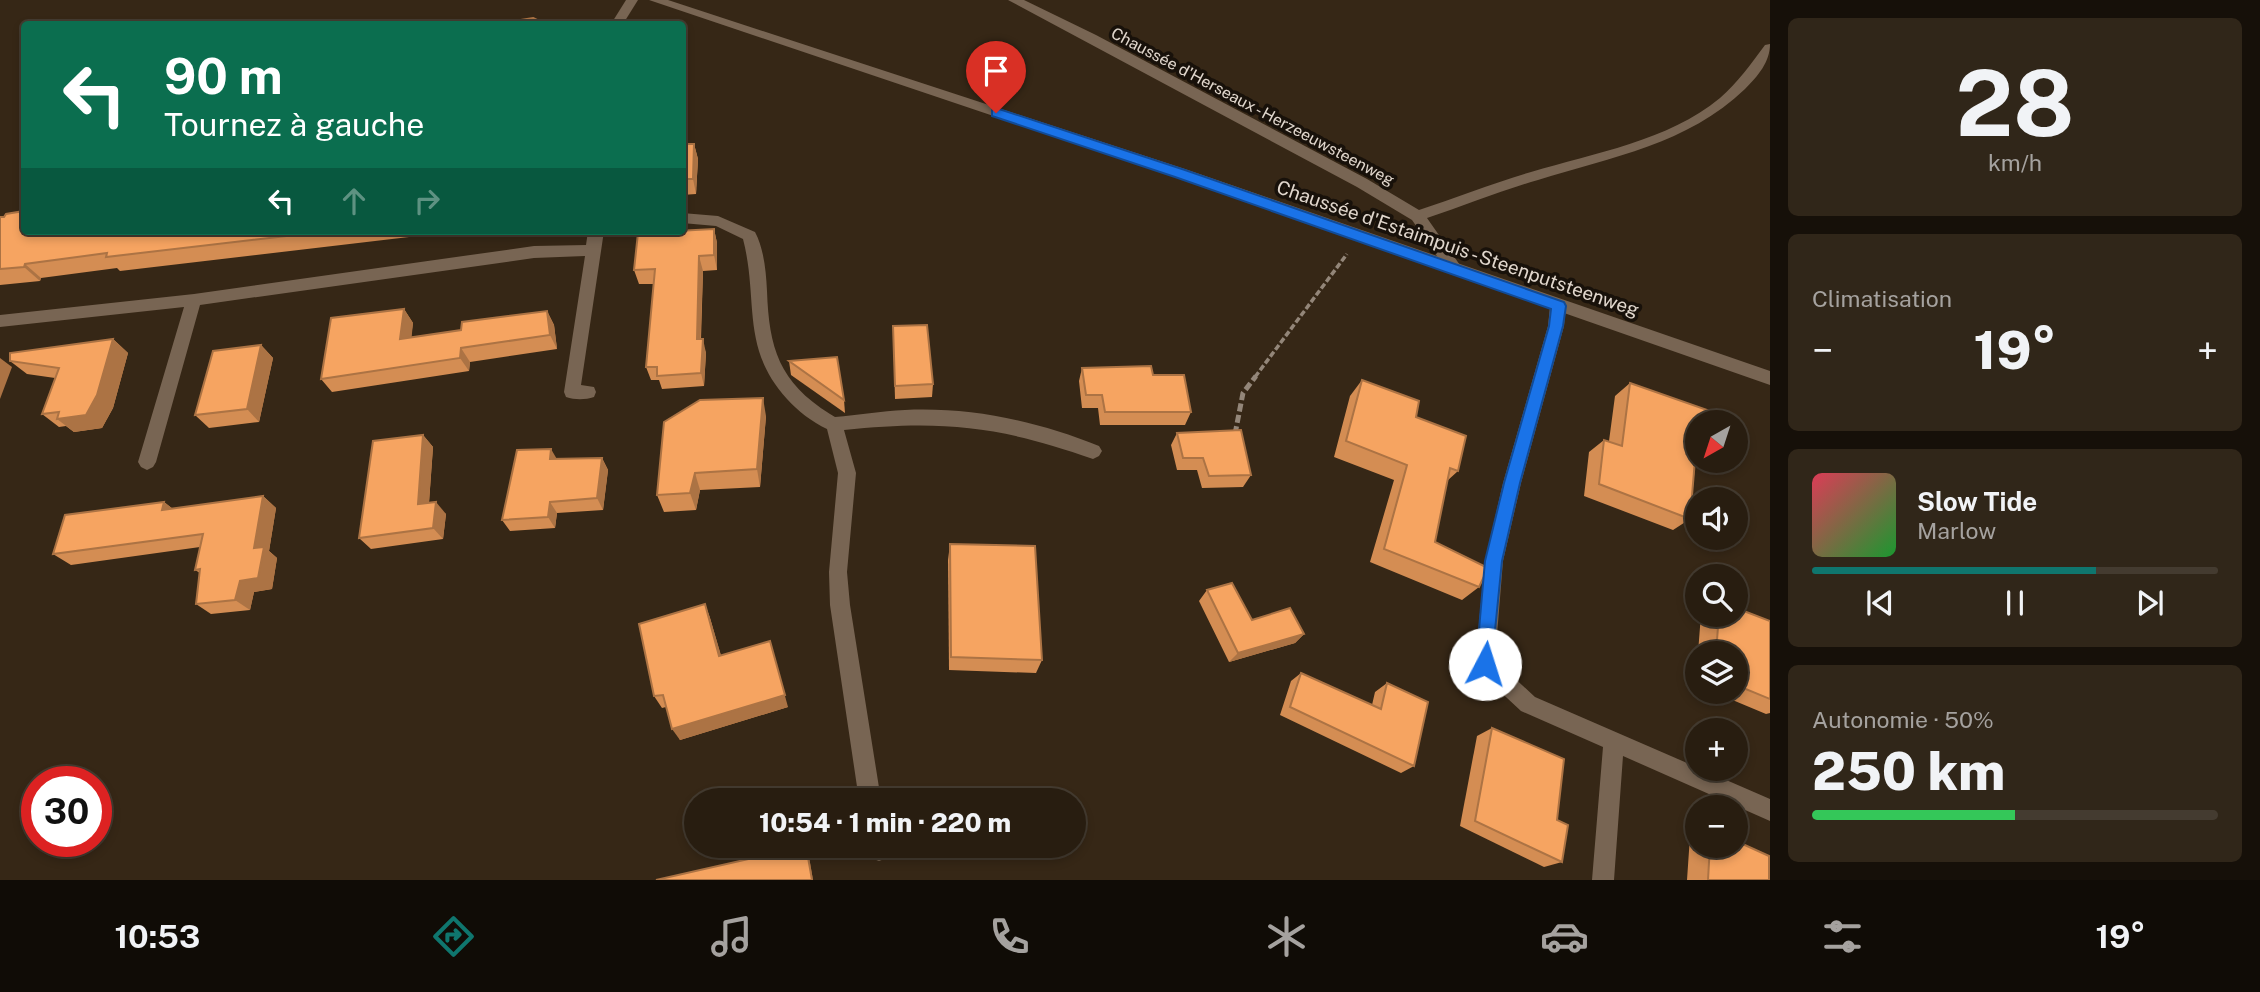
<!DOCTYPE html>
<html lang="fr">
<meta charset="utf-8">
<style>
:root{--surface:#281d10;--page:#302619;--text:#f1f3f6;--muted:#a5a29f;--line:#443b30;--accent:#0f766e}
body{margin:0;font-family:"Public Sans",sans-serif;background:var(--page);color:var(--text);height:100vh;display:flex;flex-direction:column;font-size:26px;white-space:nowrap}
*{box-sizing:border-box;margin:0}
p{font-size:23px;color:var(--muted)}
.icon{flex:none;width:38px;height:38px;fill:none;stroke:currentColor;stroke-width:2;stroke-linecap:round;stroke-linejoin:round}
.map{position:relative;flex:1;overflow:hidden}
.details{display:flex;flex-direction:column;gap:18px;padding:18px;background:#161009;width:490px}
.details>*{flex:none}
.guide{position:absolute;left:21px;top:21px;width:665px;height:214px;border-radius:7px;box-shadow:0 4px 10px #0003,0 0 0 2px var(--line);background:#0b6e4f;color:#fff;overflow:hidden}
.needle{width:46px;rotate:219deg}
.buttons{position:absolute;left:1685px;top:410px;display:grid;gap:14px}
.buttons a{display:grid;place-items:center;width:63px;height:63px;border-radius:50%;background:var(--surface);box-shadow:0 4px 10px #0003,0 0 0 2px var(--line);font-size:35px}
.speed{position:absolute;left:21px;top:766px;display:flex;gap:14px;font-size:35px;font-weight:700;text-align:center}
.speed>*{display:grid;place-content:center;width:91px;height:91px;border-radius:50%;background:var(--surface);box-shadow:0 4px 10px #0003,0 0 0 2px var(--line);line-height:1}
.speed .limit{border:10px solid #d22;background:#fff;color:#111}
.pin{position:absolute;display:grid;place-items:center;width:60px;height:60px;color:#fff;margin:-72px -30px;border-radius:50% 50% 50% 0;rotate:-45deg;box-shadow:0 0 7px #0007}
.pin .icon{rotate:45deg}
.me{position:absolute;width:77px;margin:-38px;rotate:5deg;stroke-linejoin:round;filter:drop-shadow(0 0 5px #0008)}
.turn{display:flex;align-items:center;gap:24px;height:147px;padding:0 28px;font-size:32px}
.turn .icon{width:91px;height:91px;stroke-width:2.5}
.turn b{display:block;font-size:49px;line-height:60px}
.lanes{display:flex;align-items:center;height:66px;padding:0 28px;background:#0003;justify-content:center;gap:35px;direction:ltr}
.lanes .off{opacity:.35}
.big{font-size:52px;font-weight:800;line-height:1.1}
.details .tile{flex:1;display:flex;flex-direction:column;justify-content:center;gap:10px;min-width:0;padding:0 24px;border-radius:10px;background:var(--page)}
.details .dial{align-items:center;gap:0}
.dial b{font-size:91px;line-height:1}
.song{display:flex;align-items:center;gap:21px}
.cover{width:84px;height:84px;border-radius:10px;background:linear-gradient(135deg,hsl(350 70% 55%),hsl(130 70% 35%))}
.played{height:7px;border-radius:4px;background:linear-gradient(90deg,var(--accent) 70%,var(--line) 70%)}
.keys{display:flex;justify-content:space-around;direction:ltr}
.heat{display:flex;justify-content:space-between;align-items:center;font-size:38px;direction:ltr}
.charge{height:10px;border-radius:5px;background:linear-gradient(90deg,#34c759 50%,var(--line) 0)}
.trip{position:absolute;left:684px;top:788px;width:402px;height:70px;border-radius:35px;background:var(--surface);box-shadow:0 4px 10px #0003,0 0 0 2px var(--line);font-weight:800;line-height:70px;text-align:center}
.tabs{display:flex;height:112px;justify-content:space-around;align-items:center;background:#100c06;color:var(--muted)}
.tabs .icon{width:49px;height:49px}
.tabs .current{color:var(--accent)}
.tabs b{font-size:32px;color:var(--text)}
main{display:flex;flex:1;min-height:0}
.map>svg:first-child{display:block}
</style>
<main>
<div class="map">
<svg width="1770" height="880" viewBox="0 0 1770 880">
<rect width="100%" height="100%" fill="#362716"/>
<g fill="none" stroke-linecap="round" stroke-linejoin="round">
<!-- path-far1 -->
<polyline stroke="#938679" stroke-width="3.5" stroke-dasharray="6 2.5" stroke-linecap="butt" points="1255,377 1347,254"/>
<!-- path -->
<polyline stroke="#938679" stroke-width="5" stroke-dasharray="8 3.5" stroke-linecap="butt" points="1235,434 1243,393 1256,376"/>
<!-- street -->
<g fill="#786553" fill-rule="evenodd">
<polygon points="626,0 638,0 623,24 611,24"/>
<path d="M1008 0H1024L1096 35 1367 179 1419 210C1456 198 1493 183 1531 172 1594 153 1668 141 1720 98 1738 82 1751 64 1765 45L1770 44C1770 62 1758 76 1745 89 1688 144 1612 157 1538 180 1500 191 1464 206 1427 218L1462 268 1454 274 1448 272 1412 220 1357 187Z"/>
<path d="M682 213 718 216 755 232C764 249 766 271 767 291 769 348 779 382 830 414L835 417C858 415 881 411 905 410 972 407 1037 421 1099 446L1102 451 1099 456 1093 459C1000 426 942 420 844 430L856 473 847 572 850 605 881 800H859L830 605 829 572 838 473 827 429C812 422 798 411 787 399 740 347 759 301 743 239L716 226 682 223Z"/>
<path d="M588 231H604L581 385 594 387 596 392 594 397C585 400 575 400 566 397L564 392 585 256 534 258 200 305 156 462 153 467 147 470 141 467 138 462 184 307 0 327V315L194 294 534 246 586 245Z"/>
<polygon points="1558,300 1566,306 1564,326 1521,483 1503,561 1495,660 1535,697 1770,799 1770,821 1623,756 1614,880 1592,880 1603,747 1521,711 1478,671 1475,664 1485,561 1503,483 1548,326 1550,306"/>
<polygon points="867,845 889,845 887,858 879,861 871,858"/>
</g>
<!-- secondary -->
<polygon fill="#786553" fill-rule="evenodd" points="649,0 668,0 1185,169 1770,371 1770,385 1175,177"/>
</g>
<!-- wall -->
<g fill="#d48d53">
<polygon points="682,144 694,144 698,159 696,194 682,195"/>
<polygon points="0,217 24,231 427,231 426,235 120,271 117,268 41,278 40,281 0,285"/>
<polygon points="714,229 717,243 717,270 703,271 701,339 706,353 704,386 662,389 659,380 651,380 646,367 654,284 639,284 634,270"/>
<polygon points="404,309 413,323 411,337 461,330 547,311 554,325 557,349 470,362 469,371 332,392 321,379"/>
<polygon points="893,326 933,384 932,397 895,399"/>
<polygon points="113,339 128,353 113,408 102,428 74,432 66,426 59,427 42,414 55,378 27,374 10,361"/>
<polygon points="261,345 273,358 259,422 209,428 195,415"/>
<polygon points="789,361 844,400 845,413 791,375"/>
<polygon points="1082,368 1153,375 1191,412 1185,425 1100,425 1098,408 1082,408 1079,381"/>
<polygon points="1362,380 1416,417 1458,471 1447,481 1435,542 1479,587 1462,600 1370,562 1394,480 1334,457 1350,396"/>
<polygon points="1630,383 1698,422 1698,460 1729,460 1712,473 1695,466 1690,519 1673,530 1584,496 1589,452 1604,440 1609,441 1615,396"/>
<polygon points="766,416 760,487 700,490 696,510 664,512 657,495"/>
<polygon points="1177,433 1251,475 1243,487 1202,488 1197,470 1177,470 1171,445"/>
<polygon points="423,435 433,447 429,503 446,514 443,539 371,549 359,538"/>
<polygon points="602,458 608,470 603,510 557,513 555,528 510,531 502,520 557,459"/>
<polygon points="263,496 276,508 269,551 277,558 272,589 254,592 250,610 211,614 196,604 200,573 195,570 200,547 71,565 53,554 164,502 173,509"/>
<polygon points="950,544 1042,660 1036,673 949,670 948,560"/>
<polygon points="1207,590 1252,620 1304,634 1295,643 1229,662 1199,601"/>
<polygon points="705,604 710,618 721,656 788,707 680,740 666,707 662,708 654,696"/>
<polygon points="1701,614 1736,614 1770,621 1770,713 1766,714 1711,691 1736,691 1736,653 1698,653"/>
<polygon points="1698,654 1698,686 1695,685"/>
<polygon points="1301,673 1372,705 1375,692 1387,683 1414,766 1401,773 1280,715 1291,681"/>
<polygon points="1492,728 1557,820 1562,862 1544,867 1460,826 1477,736"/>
<polygon points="1698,834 1698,845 1736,845 1769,880 1687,880 1690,836"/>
</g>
<!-- shaded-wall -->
<g fill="#ac7344">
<polygon points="694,144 698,159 696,194 693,179"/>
<polygon points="714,229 717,243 717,270 714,255"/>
<polygon points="699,256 703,271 700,353 697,339"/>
<polygon points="25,264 41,278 40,281 24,267"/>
<polygon points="404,309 413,323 410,353 400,339"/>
<polygon points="547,311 554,325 557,349 550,335"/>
<polygon points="113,339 128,353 113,408 102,428 74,432 57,419"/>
<polygon points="703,339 706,353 704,386 701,373"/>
<polygon points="261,345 273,358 259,422 247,409"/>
<polygon points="461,348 470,362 469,371 460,358"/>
<polygon points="0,358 12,367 0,399"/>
<polygon points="763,398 766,416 760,487 757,469"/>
<polygon points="423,435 433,447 428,516 418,504"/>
<polygon points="551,449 558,461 550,459"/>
<polygon points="602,458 608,470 603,510 597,498"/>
<polygon points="695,473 700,490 696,510 690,493"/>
<polygon points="263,496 276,508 269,551 277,558 272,589 254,592 250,610 235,600 240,581 254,548"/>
<polygon points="164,502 179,514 162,510"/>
<polygon points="436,502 446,514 443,539 433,528"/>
<polygon points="550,502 557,513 555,528 548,517"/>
<polygon points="705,604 710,618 725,669 719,656"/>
<polygon points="1304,634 1295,643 1229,662 1238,653"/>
<polygon points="770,641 788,707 680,740 672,729"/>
<polygon points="806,846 808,851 813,880 812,880"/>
</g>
<!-- building -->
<g fill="#f6a461" stroke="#ac7344" stroke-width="2">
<polygon points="533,18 545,24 516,24 521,20"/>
<polygon points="682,144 694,144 693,179 682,179"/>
<polygon points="24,211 24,231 38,231 37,233 56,231 330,231 106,257 107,253 25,264 24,267 0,269 0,217 4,217 6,214"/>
<polygon points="714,229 714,255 699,256 697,339 703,339 701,373 657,376 657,367 646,367 655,269 634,270 638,233"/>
<polygon points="404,309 400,339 461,330 462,322 547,311 550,335 461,348 460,358 321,379 331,318"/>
<polygon points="927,325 933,384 895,386 893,326"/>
<polygon points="113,339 97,395 86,415 57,419 59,412 42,414 59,368 10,361 10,353"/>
<polygon points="261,345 247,409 195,415 213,351"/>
<polygon points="837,357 844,400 789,361"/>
<polygon points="1151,366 1153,375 1184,375 1191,412 1105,412 1102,395 1086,395 1082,368"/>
<polygon points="1362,380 1419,401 1416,417 1466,436 1458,471 1450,468 1435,542 1488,568 1479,587 1384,549 1407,465 1346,441"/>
<polygon points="1630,383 1733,419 1732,422 1698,422 1698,449 1696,448 1690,519 1599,484 1604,440 1622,446"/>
<polygon points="763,398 757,469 695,473 690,493 657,495 664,422 700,400"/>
<polygon points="1241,430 1251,475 1209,476 1203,458 1183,458 1177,433"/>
<polygon points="423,435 418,504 436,502 433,528 359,538 373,441"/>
<polygon points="551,449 550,459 602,458 597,498 550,502 548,517 502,520 517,450"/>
<polygon points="263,496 254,548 264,547 258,578 240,581 235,600 196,604 200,569 195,570 203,534 53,554 65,515 164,502 162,510"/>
<polygon points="950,544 1035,546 1042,660 951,657"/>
<polygon points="1232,583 1252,620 1290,608 1304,634 1238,653 1207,590"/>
<polygon points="705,604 719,656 770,641 785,695 672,729 663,695 654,696 639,624"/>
<polygon points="1736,608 1770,621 1770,699 1736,685 1736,653 1716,653 1719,614 1736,614"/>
<polygon points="1301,673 1381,709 1387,683 1428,702 1414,766 1290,707"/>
<polygon points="1492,728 1564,759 1557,820 1568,825 1562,862 1475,821"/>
<polygon points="1736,841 1769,856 1769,880 1708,880 1710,845 1736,845"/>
<polygon points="806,846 812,880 656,880"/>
</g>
<!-- route -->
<polygon fill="#1a73e8" stroke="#114b97" stroke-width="2" points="996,108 1185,170 1564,302 1566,306 1563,326 1520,483 1502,561 1491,670 1485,673 1478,670 1476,664 1485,561 1504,483 1549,326 1551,309 1175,177 992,116 992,110"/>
<g text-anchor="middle" stroke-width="7" stroke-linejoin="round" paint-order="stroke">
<!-- far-street labels -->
<g font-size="16" fill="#e1d7cd" stroke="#18110a">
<text transform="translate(1253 106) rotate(28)" y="6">Chaussée d'Herseaux - Herzeeuwsteenweg</text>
</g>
<!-- street labels -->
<g font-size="19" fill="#e1d7cd" stroke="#18110a">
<text transform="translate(1458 248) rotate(19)" y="7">Chaussée d'Estaimpuis - Steenputsteenweg</text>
</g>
</g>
</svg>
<div class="buttons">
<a><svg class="needle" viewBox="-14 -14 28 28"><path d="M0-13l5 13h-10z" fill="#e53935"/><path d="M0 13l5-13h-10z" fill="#a5a29f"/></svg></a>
<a><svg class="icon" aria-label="sound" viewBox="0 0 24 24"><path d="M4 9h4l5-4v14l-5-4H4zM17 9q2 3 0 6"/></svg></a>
<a><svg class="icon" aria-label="search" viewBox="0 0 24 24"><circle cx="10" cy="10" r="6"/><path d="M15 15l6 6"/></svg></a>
<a><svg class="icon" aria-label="layers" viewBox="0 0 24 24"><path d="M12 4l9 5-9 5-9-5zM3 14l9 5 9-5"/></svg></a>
<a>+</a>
<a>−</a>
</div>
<div class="speed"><div class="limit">30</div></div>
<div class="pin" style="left:996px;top:113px;background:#d93025"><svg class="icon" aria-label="arrive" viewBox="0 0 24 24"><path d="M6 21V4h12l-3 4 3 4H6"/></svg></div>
<svg class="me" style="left:1485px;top:664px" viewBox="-20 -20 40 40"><circle r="19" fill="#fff"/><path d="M0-13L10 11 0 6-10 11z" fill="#1a73e8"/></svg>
<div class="trip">10:54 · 1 min · 220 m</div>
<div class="guide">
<div class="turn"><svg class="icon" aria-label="left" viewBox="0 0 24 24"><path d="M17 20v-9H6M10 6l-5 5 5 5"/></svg><div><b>90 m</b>Tournez à gauche</div></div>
<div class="lanes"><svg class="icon" aria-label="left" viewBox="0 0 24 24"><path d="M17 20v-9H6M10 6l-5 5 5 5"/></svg><svg class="icon off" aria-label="ahead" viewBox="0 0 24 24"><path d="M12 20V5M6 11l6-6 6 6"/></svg><svg class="icon off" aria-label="right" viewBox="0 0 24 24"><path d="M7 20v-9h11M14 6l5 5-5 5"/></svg></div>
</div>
</div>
<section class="details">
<div class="tile dial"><b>28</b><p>km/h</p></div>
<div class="tile"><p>Climatisation</p>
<div class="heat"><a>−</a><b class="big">19°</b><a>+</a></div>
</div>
<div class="tile">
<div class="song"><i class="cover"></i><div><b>Slow Tide</b><p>Marlow</p></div></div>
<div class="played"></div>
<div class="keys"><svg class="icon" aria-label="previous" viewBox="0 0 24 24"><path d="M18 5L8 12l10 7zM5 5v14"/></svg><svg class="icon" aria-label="pause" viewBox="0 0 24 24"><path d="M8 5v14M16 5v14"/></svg><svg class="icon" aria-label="next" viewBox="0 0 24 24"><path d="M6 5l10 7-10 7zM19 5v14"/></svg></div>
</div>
<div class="tile"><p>Autonomie · 50%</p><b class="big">250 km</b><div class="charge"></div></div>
</section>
</main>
<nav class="tabs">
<b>10:53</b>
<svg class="icon current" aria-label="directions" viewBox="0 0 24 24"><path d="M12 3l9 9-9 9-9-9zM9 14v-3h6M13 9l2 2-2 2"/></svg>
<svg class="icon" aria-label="music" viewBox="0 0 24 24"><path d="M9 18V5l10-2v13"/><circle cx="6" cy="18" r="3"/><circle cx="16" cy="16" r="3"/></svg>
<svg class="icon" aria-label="phone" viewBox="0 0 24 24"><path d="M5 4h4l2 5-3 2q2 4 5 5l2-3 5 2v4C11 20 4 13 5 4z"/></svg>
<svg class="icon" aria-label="climate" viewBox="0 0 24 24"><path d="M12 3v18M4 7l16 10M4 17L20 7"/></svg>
<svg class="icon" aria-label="car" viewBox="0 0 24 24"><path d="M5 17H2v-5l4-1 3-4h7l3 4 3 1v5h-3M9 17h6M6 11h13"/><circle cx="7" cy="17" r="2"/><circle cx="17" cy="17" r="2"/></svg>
<svg class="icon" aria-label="filters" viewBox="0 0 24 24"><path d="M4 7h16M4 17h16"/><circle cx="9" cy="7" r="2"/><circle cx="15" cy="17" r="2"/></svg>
<b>19°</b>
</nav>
